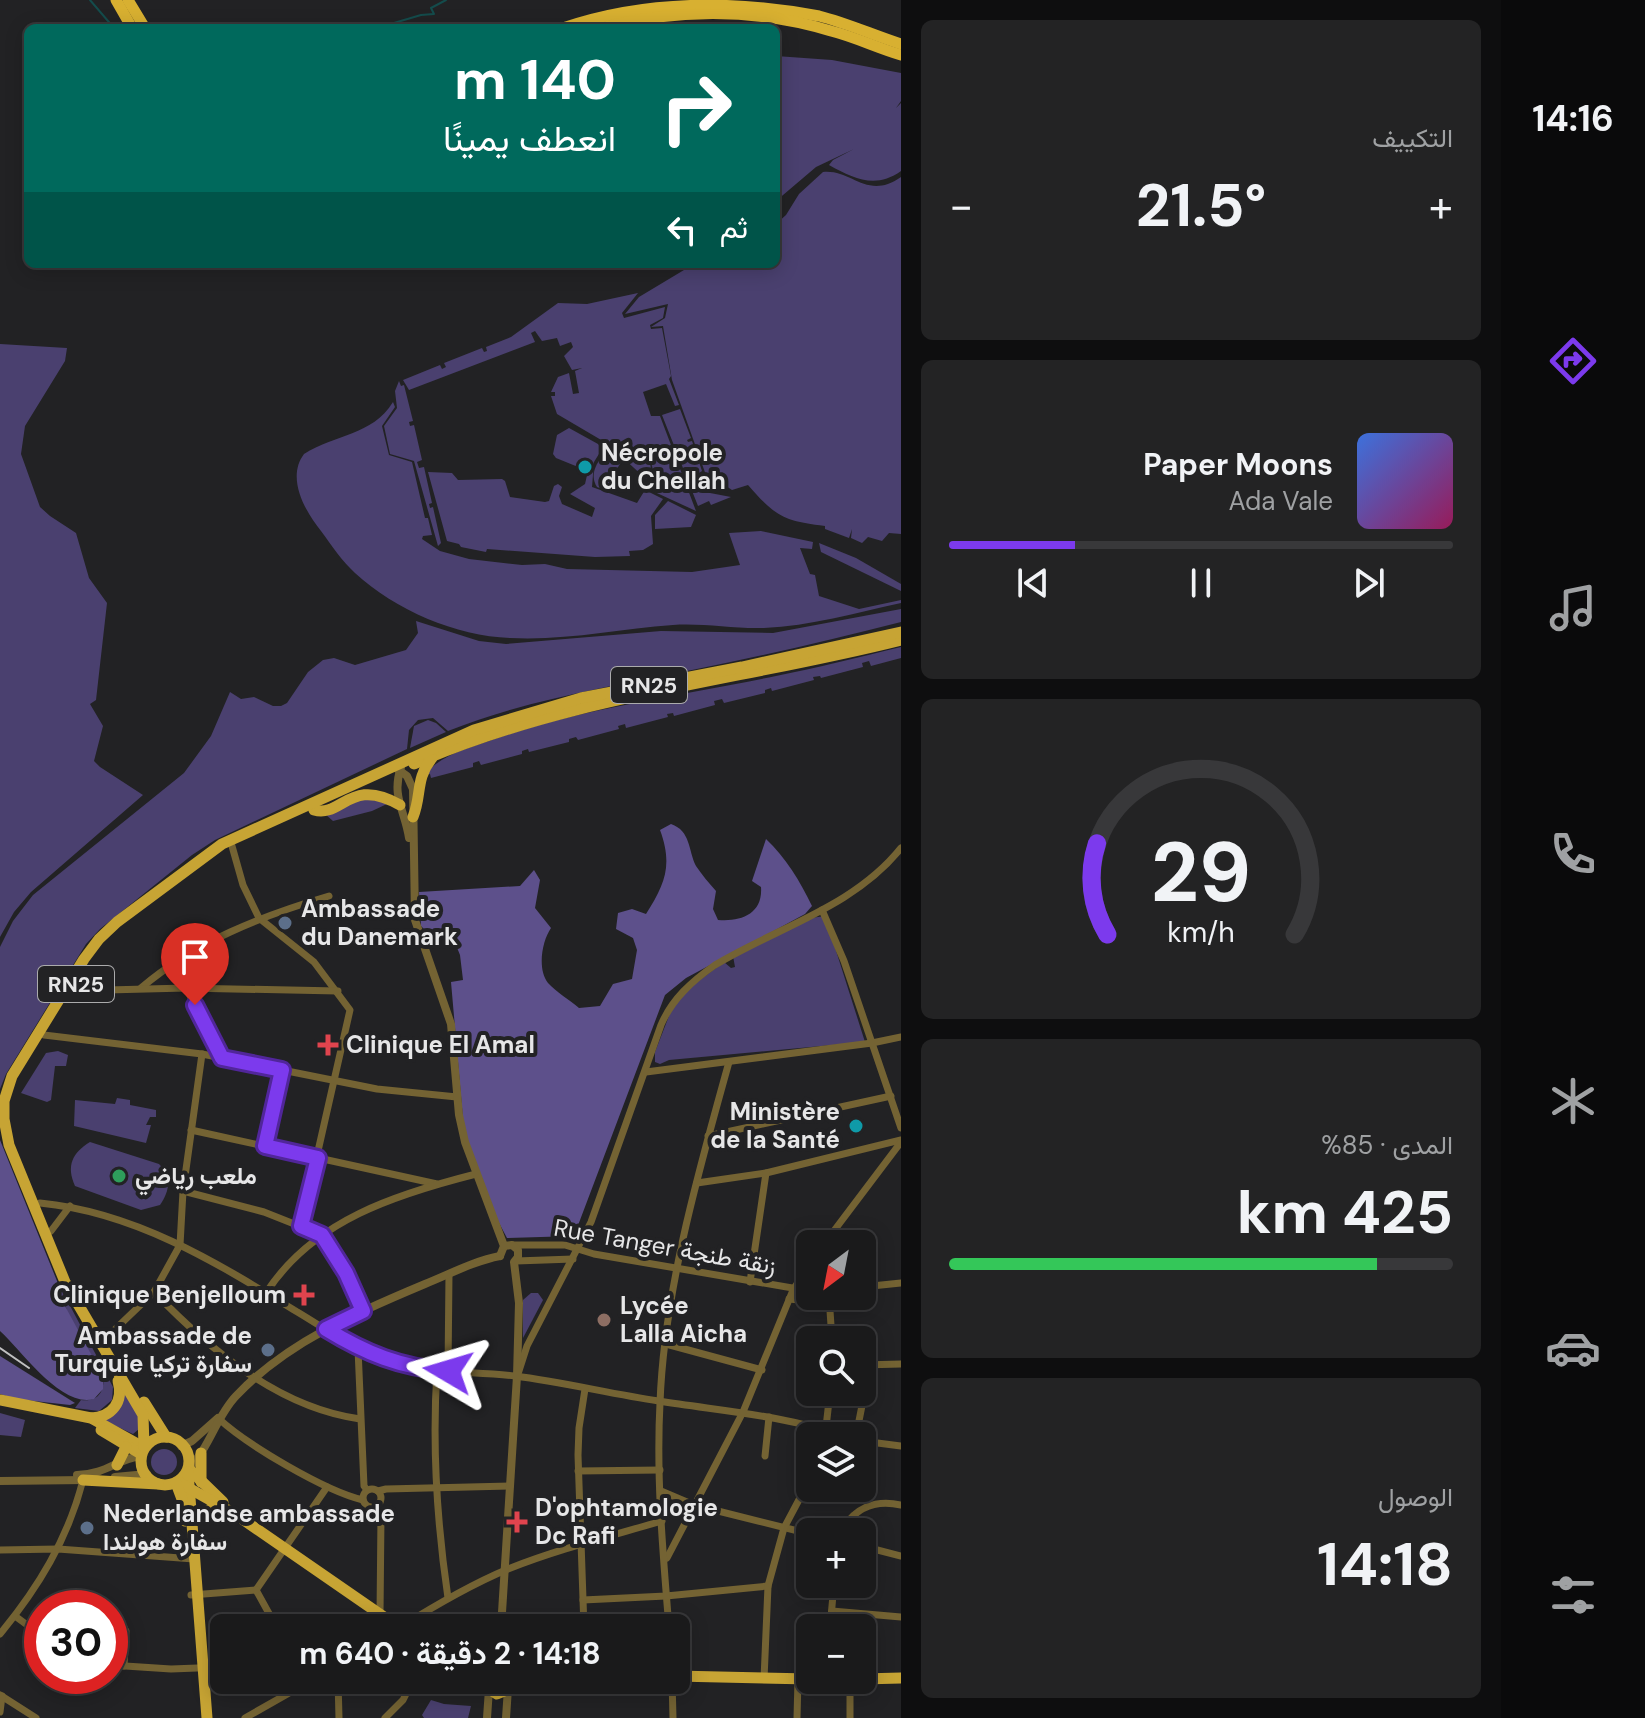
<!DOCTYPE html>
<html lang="ar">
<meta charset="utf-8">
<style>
:root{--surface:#1a1a1b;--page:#232324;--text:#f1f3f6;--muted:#9fa1a3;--line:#38383a;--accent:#7c3aed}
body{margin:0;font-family:"DM Sans",Vazirmatn,sans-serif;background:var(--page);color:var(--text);direction:rtl;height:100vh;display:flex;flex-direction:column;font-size:30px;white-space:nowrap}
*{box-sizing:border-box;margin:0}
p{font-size:26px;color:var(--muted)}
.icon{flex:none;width:44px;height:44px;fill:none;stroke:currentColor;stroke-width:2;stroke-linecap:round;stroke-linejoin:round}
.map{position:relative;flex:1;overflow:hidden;direction:ltr}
.side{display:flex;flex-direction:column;gap:20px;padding:20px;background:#0e0e0f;width:600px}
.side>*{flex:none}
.hud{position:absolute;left:24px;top:24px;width:756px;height:244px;border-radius:12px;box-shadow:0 4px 20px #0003,0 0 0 2px var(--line);direction:rtl;background:#00695c;color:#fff;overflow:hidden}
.needle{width:52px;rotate:212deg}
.buttons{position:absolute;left:796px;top:1230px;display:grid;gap:16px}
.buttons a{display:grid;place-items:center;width:80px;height:80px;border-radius:12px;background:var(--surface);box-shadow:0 4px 20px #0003,0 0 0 2px var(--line);font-size:40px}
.speed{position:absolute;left:24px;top:1590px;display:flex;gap:16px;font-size:40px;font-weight:700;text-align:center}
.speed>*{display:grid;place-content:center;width:104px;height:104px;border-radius:50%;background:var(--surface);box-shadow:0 4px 20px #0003,0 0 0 2px var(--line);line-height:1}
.speed .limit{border:12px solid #d22;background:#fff;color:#111}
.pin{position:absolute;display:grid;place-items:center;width:68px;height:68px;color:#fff;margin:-82px -34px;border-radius:50% 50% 50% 0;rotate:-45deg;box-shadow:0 0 8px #0007}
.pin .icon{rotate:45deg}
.me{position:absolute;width:88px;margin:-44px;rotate:277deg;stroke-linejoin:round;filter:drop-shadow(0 0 6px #0008)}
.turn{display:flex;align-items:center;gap:28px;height:168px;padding:0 32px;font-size:36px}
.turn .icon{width:104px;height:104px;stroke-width:2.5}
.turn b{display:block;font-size:56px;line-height:68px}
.then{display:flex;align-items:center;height:76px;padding:0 32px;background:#0003;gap:16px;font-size:30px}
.big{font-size:60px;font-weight:700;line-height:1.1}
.side .tile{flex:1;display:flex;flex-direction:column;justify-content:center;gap:12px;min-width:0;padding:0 28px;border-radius:12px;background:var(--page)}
.side .dial{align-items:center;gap:0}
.dial svg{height:208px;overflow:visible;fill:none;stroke:var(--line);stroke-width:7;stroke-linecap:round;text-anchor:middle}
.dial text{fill:var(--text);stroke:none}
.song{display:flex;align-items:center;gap:24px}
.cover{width:96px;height:96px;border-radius:12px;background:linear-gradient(135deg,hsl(220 70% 55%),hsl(330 70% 35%))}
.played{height:8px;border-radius:4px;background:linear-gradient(90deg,var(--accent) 25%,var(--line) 25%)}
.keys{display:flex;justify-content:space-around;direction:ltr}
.heat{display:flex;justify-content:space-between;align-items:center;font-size:44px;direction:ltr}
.charge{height:12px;border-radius:6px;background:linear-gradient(90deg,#34c759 85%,var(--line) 0)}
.trip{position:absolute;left:210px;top:1614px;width:480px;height:80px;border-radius:12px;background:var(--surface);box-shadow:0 4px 20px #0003,0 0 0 2px var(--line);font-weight:700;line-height:80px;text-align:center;direction:rtl}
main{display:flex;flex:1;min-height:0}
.menu{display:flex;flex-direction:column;width:144px;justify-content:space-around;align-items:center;background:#0a0a0b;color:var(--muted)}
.menu .icon{width:56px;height:56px}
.menu .current{color:var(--accent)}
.menu b{font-size:36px;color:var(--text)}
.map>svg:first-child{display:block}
</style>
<main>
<nav class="menu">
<b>14:16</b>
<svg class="icon current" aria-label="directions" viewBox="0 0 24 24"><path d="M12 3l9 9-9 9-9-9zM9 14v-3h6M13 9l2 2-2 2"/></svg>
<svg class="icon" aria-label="music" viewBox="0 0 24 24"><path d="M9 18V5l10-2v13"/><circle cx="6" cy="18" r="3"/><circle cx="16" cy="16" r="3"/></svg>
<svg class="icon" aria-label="phone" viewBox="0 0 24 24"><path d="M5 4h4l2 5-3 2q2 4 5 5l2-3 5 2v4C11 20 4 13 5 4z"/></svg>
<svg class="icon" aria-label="climate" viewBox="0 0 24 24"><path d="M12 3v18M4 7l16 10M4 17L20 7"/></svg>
<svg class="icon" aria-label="car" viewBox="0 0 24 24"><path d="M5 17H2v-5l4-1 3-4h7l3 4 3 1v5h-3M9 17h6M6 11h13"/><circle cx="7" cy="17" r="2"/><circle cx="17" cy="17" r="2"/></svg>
<svg class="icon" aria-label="filters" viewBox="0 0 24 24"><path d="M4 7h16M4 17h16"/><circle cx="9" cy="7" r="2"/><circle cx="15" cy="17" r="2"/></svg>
</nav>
<section class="side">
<div class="tile"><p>التكييف</p>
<div class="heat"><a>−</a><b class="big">21.5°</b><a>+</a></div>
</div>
<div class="tile">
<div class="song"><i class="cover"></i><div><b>Paper Moons</b><p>Ada Vale</p></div></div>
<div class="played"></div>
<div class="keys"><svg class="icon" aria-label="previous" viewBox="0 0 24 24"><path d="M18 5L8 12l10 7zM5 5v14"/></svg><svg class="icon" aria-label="pause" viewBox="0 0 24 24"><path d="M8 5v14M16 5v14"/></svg><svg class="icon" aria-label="next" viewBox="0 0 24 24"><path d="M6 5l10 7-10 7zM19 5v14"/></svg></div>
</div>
<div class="tile dial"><svg viewBox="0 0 100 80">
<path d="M14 69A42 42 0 1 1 86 69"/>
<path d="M14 69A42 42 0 0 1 10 34" stroke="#7c3aed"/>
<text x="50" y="56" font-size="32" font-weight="700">29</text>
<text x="50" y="72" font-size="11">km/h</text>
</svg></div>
<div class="tile"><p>المدى · 85%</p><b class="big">425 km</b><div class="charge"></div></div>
<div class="tile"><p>الوصول</p><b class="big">14:18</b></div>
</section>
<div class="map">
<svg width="901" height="1718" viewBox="0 0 901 1718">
<rect width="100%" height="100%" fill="#222224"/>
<!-- green -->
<g fill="#4a406f">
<path d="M776 56 832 60 901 73V101L896 108 901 103V171C876 189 854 179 829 165L833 160 854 149 816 167 776 201Z"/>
<path d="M823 172C852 169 867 201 901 177V534L889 533 882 541 868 537 862 543 851 538 852 529 849 538 825 529V526C783 521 775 516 748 485L732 490 720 482 712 492 672 380 663 326 651 327 665 318 668 304 625 314 639 297 694 264H776V224L786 215 799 194Z"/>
<polygon points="638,293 622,313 624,318 665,307 663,318 650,325 651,329 662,328 671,376 669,379 679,405 675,406 666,384 643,392 651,416 660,416 696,511 646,488 653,470 648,450 651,469 646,479 608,444 557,414 551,396 555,396 555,392 551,392 558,377 569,373 573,394 579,393 575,371 582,368 572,370 564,356 573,347 571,342 560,346 557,338 542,341 535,331 531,333 535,342 409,390 403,380 440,365 442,369 446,367 444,363 482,348 484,352 487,351 486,347 511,337 558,303 587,304"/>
<polygon points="0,344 67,348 65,361 25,426 21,454 40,507 50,516 76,533 89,578 107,603 96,700 90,704 103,726 94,761 100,767 143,795 31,892 14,912 0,937"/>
<polygon points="399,381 401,386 404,385 413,421 409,422 410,426 414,425 422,460 417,462 419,468 424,467 432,503 429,504 430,508 433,507 441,543 438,546 414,461 390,454 384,426 397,408 395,391"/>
<path d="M393 402 395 407 382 426 389 455 412 462 425 518H428L432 535 423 536 422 539 440 551 469 559 522 565 545 564 567 569 692 572 740 565 729 533 761 531 813 542 812 549 800 548 810 574 815 575 819 596 859 609 901 600V603C856 613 810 626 764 628 734 629 703 623 673 625 619 629 564 641 510 638 456 636 395 610 355 573 342 561 332 546 321 531 305 511 286 478 304 454 335 434 372 436 393 402Z"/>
<polygon points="680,409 691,438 687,440 688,442 692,441 702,471 699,473 703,475 710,493 731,497 711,505 709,501 698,506 662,415"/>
<polygon points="569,428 598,444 602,449 594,462 592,487 637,503 645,490 663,499 651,516 653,544 643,550 629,551 630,556 595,557 487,549 486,552 461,547 459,544 447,541 428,472 452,473 458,480 502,479 505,481 510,497 545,502 549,501 554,486 558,484 562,487 559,496 562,504 592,517 595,508 570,494 585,484 588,471 556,458 553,454 557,435"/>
<path d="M608 450 621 462 605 490 597 487C588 473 599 459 608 450Z"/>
<polygon points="668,501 696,515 691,527 655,529 655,515"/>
<polygon points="819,543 856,558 901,584 901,591 821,552"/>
<path d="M901 609V622C831 640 762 656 692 670 609 687 526 700 448 731L433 718 418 720 409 730 407 749 215 840 192 855 100 929 86 944 6 1074 0 1089V947L13 921 33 895 184 773 211 736 230 692 241 699 254 697 273 706H281L287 703 308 672 323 660 334 658 355 665 406 650 418 633 416 621 479 641 506 644 661 631 773 633Z"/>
<path d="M901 647V658L871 666 869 661 862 663 863 667 821 678 820 676 813 677 814 680 772 691 771 688 765 690V693L724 703 722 699 714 701 715 705 674 716 673 713 667 714 668 717 626 728 625 724 618 726 619 729 578 740 576 737 569 739V742L529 752 528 749 522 751V754L481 765 479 761 473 763V767L431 778 430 774 425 775C440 755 466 749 489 741 581 708 680 696 776 676 817 668 859 657 901 647Z"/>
<polygon points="428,720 436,723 446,732 410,748 414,726"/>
<polygon points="371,798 387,804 372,811 333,821 325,814 356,800"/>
<polygon points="825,916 865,1042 669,1060 660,1064 655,1062 655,1052 676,998 724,962 731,968 735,967 733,956 811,918"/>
<polygon points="58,1051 68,1055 66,1066 55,1066 51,1100 47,1102 21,1093 46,1053"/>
<polygon points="117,1098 130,1100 130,1105 156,1110 156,1117 150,1117 146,1125 151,1125 146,1143 74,1126 75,1100 115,1104"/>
<path d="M90 1142 159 1164C172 1177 170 1190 160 1205L141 1210 75 1186C66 1166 72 1153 90 1142Z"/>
<path d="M58 1283 113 1387 112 1400 99 1411 75 1408 81 1400C98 1402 105 1392 103 1376L68 1314Z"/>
<polygon points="531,1293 538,1293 543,1300 523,1338 523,1300"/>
<polygon points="125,1391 139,1418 139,1429 133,1434 103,1420"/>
<polygon points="0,1413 25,1420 21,1437 0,1435"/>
<circle cx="164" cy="1462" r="13"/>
<polygon points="431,1700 444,1704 471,1706 468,1718 424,1718 422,1715"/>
</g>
<!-- forest -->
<g fill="#5d508b">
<path d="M671 824C691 831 688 850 696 866 702 875 709 883 716 891L713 909 718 920C741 922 763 914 761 887L752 881 766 839C786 858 800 881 812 906L805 914 686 978 665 995 574 1236 507 1238 498 1221 464 1130 451 982 463 980 460 955 452 935 434 939 421 926 419 892 520 886 534 870 540 880 535 908 551 928C542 941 537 969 548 983 556 992 570 1000 579 1008L600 1006 613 984 632 979 637 950 633 938 616 929 618 913 632 909 646 914C665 884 673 865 660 830Z"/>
<path d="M0 1140 57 1281 65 1306 103 1376V1389L94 1399C61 1408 22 1351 0 1331Z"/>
<polygon points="0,1356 75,1403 70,1405 16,1399 0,1394"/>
</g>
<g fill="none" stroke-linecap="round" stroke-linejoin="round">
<!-- stream -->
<g stroke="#144c4c" stroke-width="2">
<polyline points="90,0 114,28"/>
<polyline points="377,28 421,15 434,14 431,8 446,0"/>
</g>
<!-- minor -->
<g stroke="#746333" stroke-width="7">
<polyline points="230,839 243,885 259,918 314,962 350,1010 301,1226"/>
<polyline points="822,910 844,961 901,1128"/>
<path d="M141 988C195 942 261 916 329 896"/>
<polyline points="186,988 222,1058"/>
<polyline points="107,990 186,988 338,991"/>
<polyline points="44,1035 202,1054 377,1089 457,1097"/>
<polyline points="646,1072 872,1043 901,1037"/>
<polyline points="191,1130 437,1184"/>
<polyline points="708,1136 891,1096"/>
<polyline points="265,1146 282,1070"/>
<polyline points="697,1183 766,1173 901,1140"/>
<polyline points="183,1191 264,1212 322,1235 346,1273 363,1311"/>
<path d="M40 1203C134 1212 214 1261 294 1310 325 1328 355 1351 389 1362 430 1374 474 1371 515 1376 563 1382 611 1394 659 1401 721 1411 783 1415 843 1436"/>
<polyline points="51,1231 70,1206"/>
<polyline points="824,1244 901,1142"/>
<polyline points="512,1245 565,1245 594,1254 810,1291"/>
<polyline points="516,1261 573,1259"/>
<polyline points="750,1282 766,1173"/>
<polyline points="862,1287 901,1283"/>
<path d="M154 1292C209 1349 279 1408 360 1419"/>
<path d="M266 1293C313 1220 397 1194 476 1174"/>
<polyline points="829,1296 832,1340"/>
<polyline points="789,1299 830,1303"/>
<polyline points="104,1340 154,1292 180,1245 183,1191 202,1054"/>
<polyline points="666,1344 762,1370"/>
<polyline points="358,1349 364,1486 367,1490"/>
<polyline points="862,1365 901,1364"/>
<path d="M437 1370C432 1446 437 1523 448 1598"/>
<polyline points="448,1371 449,1274"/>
<path d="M518 1374 527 1346 591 1222 661 1025C672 999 692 981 715 965 778 927 854 907 901 848"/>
<path d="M218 1418C247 1445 325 1491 363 1500"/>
<polyline points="825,1436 830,1392"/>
<polyline points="856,1436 870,1365"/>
<polyline points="862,1441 901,1446"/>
<polyline points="765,1456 769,1417"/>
<polyline points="578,1471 660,1470"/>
<circle cx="372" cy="1498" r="9"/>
<polyline points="378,1491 386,1489 510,1486"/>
<polyline points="661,1491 694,1505 810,1534"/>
<polyline points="378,1505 381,1515 380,1615"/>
<path d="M841 1532C854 1508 875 1499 901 1505"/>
<polyline points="862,1546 901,1556"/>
<polyline points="0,1550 58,1549 194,1559"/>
<polyline points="667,1558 743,1412 793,1290 810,1264"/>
<polyline points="256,1590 327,1487"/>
<polyline points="256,1590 277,1628"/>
<polyline points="191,1595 256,1590"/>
<polyline points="583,1600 666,1596 768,1586"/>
<polyline points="832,1611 901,1617"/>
<polyline points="15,1616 42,1636"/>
<polyline points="110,1619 120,1621 126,1631 124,1666"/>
<path d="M399 1628C434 1606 470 1585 508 1569 558 1549 611 1536 662 1521"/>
<polyline points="584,1628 578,1455 579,1428 585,1389"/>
<path d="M669 1628C663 1554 656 1477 660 1403 664 1291 699 1170 729 1062"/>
<polyline points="830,1628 834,1584"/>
<path d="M0 1634C38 1588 68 1539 83 1480"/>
<polyline points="110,1665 171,1669 224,1667"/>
<polyline points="764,1679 768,1586 784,1528 810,1479"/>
<polyline points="338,1680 339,1718"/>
<polyline points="672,1680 673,1718"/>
<polyline points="850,1680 850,1718"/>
<polyline points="0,1695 36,1718"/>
<polyline points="0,1712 2,1696"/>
<polyline points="245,1718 312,1680"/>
<polyline points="385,1718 403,1700 413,1680"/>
<polyline points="797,1718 798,1679"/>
</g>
<!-- tertiary -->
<g stroke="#746333" stroke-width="8">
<polyline points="393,766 407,776 413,789 415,920 451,1024 459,1115 465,1142 504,1246 500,1256"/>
<path d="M401 767C391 797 405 810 409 838"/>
<polyline points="181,1446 192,1441 218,1418"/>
<path d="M189 1468C210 1447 216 1417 236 1396 287 1342 358 1312 425 1284 450 1274 474 1261 500 1256"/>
<path d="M77 1475C107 1474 115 1460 140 1456"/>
<polyline points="115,1477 147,1474"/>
<polyline points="0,1481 86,1480"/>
<polyline points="501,1628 517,1376 519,1303 514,1262 518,1257 518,1250 512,1245 504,1246"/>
<polyline points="487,1718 489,1689"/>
<polyline points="506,1718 508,1688"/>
</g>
<!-- primary -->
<g stroke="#c7a434" stroke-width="11">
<path d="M414 764C569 696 738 681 901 640"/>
<path d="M314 810C342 818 350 776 400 805"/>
<path d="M413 817C422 795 415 779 432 758"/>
<polyline points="0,1400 91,1418 143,1447"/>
<polyline points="144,1402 166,1437"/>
<path d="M91 1418C112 1417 124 1402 118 1381"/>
<polyline points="101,1430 141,1454"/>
<circle cx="165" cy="1461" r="24"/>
<polyline points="144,1447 143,1415 65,1282 9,1145 4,1119 4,1101 12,1076 84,959 99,939 117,922 222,844 474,730 581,698 742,667 901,632"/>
<polyline points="117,1465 126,1447"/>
<polyline points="190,1470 223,1502"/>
<polyline points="188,1472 207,1718"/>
<polyline points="83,1480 158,1484"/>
<polyline points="178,1482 235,1514 400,1628"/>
<polyline points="201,1482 201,1453"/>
<polyline points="176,1483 182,1499 185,1521"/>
<polyline points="192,1523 210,1509 220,1507"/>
<polyline points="676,1676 810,1679"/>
<polyline points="862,1679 901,1678"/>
<polyline points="488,1680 489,1689 497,1694 507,1690 508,1680"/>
<polyline points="509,1682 531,1680"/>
</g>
<!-- trunk -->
<g stroke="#d8b031" stroke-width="11">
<polyline points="116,0 132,28"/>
<polyline points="128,0 145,28"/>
<path d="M563 28C645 0 735 0 819 16 847 23 873 35 901 44"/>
<path d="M600 28C676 9 755 8 831 31 855 37 877 48 901 55"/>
</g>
<!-- rail -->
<polyline stroke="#c0c0c1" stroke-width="2" points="0,1348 29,1368"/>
</g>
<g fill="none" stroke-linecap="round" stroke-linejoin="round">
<!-- route casing -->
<g stroke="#51269a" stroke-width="20">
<path id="route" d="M195 1005 222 1058 282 1070 265 1146 318 1158 301 1226 322 1235 346 1273 363 1311 326 1329C365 1353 401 1368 448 1371"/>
</g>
<!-- route -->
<use href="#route" stroke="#7c3aed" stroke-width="14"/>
</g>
<!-- markers -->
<g fill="#0f9aa8" stroke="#222224" stroke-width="3">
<circle cx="585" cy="467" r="8"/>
<circle cx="856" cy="1126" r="8"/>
</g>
<g fill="#5c6f8a" stroke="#222224" stroke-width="3">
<circle cx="285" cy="923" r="8"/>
<circle cx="268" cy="1350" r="8"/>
<circle cx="87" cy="1528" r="8"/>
</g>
<g fill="#e0444e" stroke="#222224" stroke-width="3">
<path d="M324 1033h8v8h8v8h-8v8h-8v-8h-8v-8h8z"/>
<path d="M300 1283h8v8h8v8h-8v8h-8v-8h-8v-8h8z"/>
<path d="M513 1510h8v8h8v8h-8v8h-8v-8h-8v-8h8z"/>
</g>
<circle fill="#2e9e5b" stroke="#222224" stroke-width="3" cx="119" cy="1176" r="8"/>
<circle fill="#8d6e63" stroke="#222224" stroke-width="3" cx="604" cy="1320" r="8"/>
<g text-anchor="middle" stroke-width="8" stroke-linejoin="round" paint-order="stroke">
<!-- shield labels -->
<g fill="#222224" stroke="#ababac" stroke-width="2">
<rect x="611" y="667" width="76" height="36" rx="6"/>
<rect x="38" y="966" width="76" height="36" rx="6"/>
</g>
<g font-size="22" font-weight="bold" fill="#e6e6e7">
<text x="649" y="693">RN25</text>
<text x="76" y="992">RN25</text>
</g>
<!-- poi labels -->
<g font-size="24" font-weight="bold" fill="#e6e6e7" stroke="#222224" text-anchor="start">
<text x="601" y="461">Nécropole<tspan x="601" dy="28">du Chellah</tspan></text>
<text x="301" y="917">Ambassade<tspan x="301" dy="28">du Danemark</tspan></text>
<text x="346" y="1053">Clinique El Amal</text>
<text x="840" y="1120" text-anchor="end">Ministère<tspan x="840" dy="28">de la Santé</tspan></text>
<text x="135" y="1184">ملعب رياضي</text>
<text x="286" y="1303" text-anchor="end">Clinique Benjelloum</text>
<text x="620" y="1314">Lycée<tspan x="620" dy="28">Lalla Aicha</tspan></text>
<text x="252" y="1344" text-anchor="end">Ambassade de<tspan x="252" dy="28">Turquie سفارة تركيا</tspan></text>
<text x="535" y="1516">D'ophtamologie<tspan x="535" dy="28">Dc Rafi</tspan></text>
<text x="103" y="1522">Nederlandse ambassade<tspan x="103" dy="28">سفارة هولندا</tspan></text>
</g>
<!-- street labels -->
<g font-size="24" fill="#e6e6e7" stroke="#222224">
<text transform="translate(665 1247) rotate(10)" y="8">Rue Tanger زنقة طنجة</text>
</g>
</g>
</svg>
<div class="buttons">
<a><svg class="needle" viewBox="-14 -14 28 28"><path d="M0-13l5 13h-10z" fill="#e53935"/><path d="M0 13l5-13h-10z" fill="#9fa1a3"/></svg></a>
<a><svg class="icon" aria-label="search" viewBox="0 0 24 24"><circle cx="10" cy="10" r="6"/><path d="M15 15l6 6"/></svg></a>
<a><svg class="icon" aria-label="layers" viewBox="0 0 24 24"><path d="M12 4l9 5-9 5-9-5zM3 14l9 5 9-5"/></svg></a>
<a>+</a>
<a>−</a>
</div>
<div class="speed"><div class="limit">30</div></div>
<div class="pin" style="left:195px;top:1005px;background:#d93025"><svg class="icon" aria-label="arrive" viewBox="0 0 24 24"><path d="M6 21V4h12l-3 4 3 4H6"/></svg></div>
<svg class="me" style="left:448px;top:1371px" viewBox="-20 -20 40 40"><path d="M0-17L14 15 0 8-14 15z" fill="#7c3aed" stroke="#fff" stroke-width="4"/></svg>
<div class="trip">14:18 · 2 دقيقة · 640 m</div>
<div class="hud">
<div class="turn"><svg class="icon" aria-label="right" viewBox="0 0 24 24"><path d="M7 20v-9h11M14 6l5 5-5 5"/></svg><div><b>140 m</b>انعطف يمينًا</div></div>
<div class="then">ثم<svg class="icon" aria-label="left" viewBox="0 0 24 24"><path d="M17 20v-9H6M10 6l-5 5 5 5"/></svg></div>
</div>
</div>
</main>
